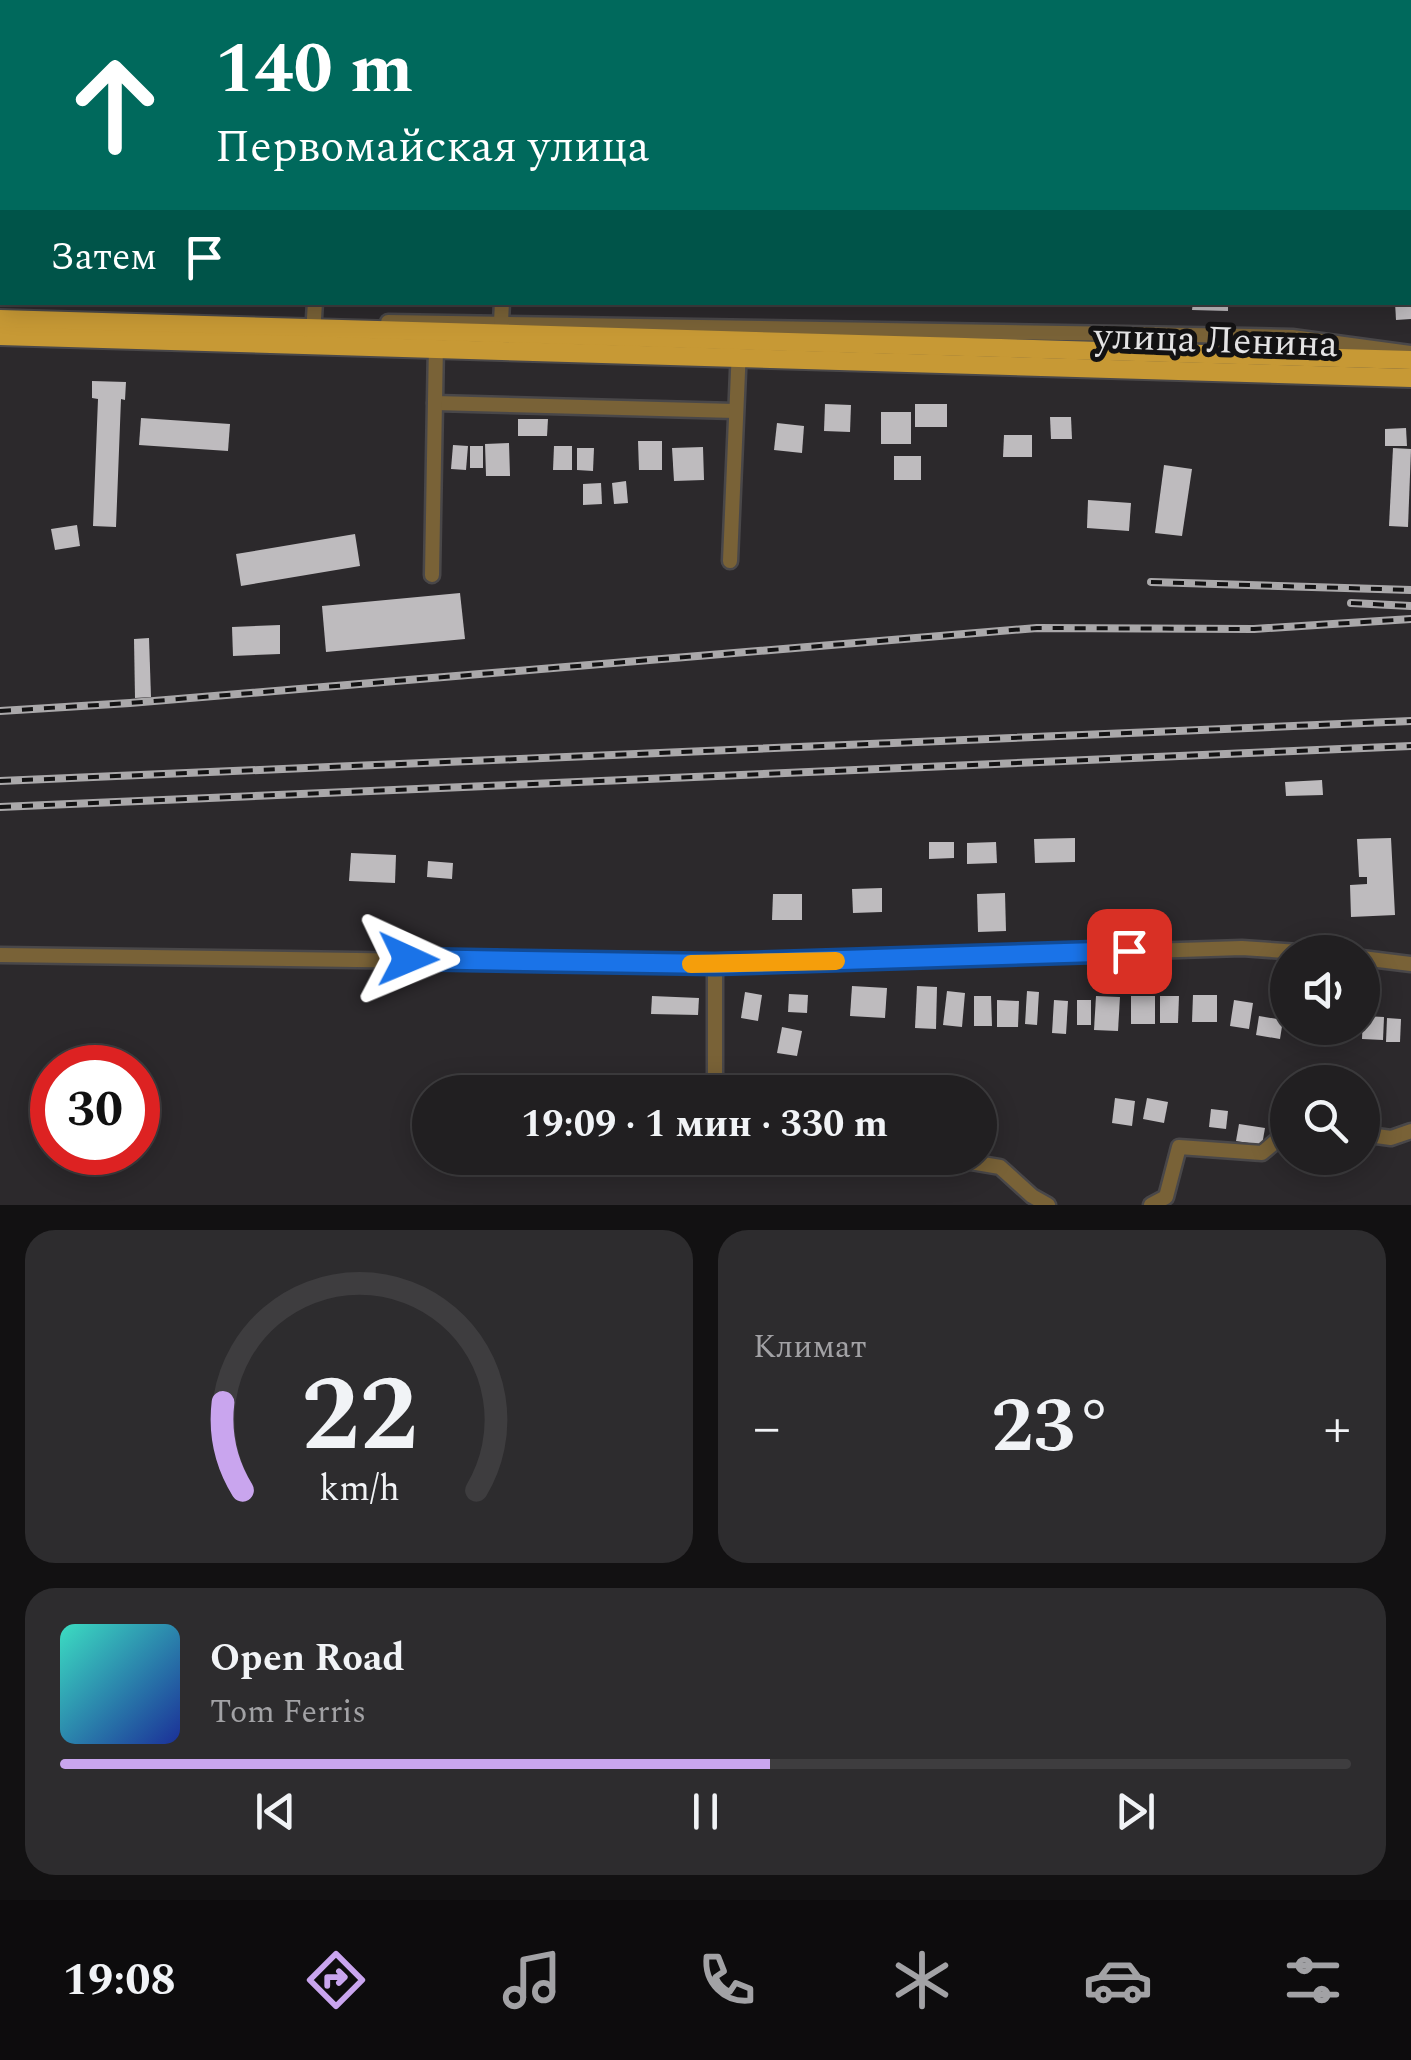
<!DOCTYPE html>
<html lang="ru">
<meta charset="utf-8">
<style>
:root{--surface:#211f21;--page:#2d2c2e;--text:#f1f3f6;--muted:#a2a2a5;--line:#3e3d3f;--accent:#c9a5ee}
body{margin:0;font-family:Spectral,serif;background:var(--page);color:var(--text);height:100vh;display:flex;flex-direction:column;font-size:38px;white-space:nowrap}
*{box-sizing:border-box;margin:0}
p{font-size:32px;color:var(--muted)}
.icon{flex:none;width:55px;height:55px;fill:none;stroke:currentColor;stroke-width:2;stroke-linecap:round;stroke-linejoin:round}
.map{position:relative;height:1205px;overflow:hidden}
.sheet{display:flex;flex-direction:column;gap:25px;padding:25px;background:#121112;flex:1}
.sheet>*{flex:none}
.hud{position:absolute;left:0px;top:0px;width:1412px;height:305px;box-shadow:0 5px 25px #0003,0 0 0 2px var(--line);background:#00695c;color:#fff;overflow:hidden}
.controls{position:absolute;left:1270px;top:935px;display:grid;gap:20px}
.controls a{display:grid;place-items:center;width:110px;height:110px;border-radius:50%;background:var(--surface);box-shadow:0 5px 25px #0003,0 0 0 2px var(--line);font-size:50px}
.speed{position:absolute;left:30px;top:1045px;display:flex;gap:20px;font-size:50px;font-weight:700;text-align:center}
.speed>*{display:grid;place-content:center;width:130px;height:130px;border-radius:50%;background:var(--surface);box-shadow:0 5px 25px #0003,0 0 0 2px var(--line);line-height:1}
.speed .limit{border:15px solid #d22;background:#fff;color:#111}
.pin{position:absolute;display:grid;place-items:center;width:85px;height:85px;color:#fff;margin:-42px;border-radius:20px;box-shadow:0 5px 15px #0006}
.me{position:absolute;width:110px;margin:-55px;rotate:91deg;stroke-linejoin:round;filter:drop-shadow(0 0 8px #0008)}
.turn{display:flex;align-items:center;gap:35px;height:210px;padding:0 50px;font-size:45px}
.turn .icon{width:130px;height:130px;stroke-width:2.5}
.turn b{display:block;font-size:70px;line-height:85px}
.then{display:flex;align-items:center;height:95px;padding:0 50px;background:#0003;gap:20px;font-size:38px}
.big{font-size:75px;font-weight:700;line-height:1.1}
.sheet .widget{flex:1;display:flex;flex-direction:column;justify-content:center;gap:15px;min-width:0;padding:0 35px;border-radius:30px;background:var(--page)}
.sheet .dial{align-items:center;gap:0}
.dial svg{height:260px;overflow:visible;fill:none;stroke:var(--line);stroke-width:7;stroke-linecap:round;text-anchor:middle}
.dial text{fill:var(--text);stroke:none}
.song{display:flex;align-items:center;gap:30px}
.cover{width:120px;height:120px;border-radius:15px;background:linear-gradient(135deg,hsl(170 70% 55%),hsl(230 70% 35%))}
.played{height:10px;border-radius:5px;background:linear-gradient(90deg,var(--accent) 55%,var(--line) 55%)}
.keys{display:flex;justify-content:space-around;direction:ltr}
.heat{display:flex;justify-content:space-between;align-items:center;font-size:55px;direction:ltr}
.sheet .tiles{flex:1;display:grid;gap:25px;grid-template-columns:1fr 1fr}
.widget:last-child{grid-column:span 2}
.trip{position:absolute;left:412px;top:1075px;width:585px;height:100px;border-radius:50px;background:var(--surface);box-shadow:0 5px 25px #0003,0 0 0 2px var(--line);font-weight:700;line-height:100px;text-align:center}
.tab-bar{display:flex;height:160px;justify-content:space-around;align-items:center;background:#0d0c0d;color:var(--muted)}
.tab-bar .icon{width:70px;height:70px}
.tab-bar .selected{color:var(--accent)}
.tab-bar b{font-size:45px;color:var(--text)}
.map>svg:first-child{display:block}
</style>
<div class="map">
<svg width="1411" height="1205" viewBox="0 0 1411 1205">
<rect width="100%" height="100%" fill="#2c292c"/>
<!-- building -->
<g fill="#bebbbe">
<polygon points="1193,302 1228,302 1228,311 1192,310"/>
<polygon points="1395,302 1411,302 1411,319 1396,320"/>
<polygon points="92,381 126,382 125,400 121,399 116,527 93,526 98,399 92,398"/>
<polygon points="825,404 851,405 850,432 824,431"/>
<rect x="915" y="404" width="32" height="23"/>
<rect x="881" y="412" width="30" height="32"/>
<polygon points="1050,417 1071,417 1072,439 1051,439"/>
<polygon points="141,418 230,424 228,451 139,445"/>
<polygon points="518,419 548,419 547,436 518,436"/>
<polygon points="777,423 804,426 802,453 774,450"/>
<polygon points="1406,428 1407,446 1385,446 1385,429"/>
<polygon points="1004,435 1032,435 1032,457 1003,457"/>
<polygon points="638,441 662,441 662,470 639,470"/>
<polygon points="509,443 510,476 486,476 485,444"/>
<polygon points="453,445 468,446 466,470 451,469"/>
<rect x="470" y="446" width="13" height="22"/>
<polygon points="554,446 572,446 572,470 553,470"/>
<polygon points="703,447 704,480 674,481 672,448"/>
<polygon points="577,448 594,448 593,471 577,470"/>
<polygon points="1393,448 1411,449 1408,527 1389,526"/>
<rect x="894" y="456" width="27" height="24"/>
<polygon points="1164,465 1192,469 1182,536 1155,533"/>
<polygon points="626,481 628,503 614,504 612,483"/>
<polygon points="601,483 602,504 583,505 583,484"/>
<polygon points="1088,500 1131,503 1129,531 1087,528"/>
<polygon points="77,525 80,546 55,550 51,529"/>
<polygon points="355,534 360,566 241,586 236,554"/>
<polygon points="460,593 465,639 326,652 322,606"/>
<polygon points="280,625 280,654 233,656 232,627"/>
<polygon points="149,638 151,697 135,698 134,639"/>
<polygon points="1322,780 1323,795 1286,796 1285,782"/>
<polygon points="1075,838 1075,862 1035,863 1034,839"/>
<polygon points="1391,838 1395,915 1351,917 1350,885 1367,884 1367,877 1359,877 1357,839"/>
<polygon points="929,842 954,842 954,858 929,859"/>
<polygon points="996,842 997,863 967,864 967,843"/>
<polygon points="351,853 396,855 395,883 349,881"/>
<polygon points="428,861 453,863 452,879 427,877"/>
<polygon points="882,888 882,912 853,913 852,889"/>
<polygon points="1005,893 1006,931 978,932 977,894"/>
<polygon points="773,894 802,894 802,920 772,920"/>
<polygon points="852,986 887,988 885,1018 850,1016"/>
<polygon points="917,986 937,987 936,1029 915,1028"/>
<polygon points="947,991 965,993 962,1027 943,1025"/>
<polygon points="1027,991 1039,992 1037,1025 1025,1024"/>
<polygon points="745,992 762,995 758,1021 741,1018"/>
<polygon points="789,994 808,995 807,1013 788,1012"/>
<polygon points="1193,995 1217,995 1217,1022 1192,1022"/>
<polygon points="652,996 699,998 698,1015 651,1014"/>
<polygon points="974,996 991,996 992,1026 974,1026"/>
<polygon points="1096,996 1120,997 1118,1031 1094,1030"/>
<rect x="1131" y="996" width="24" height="28"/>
<polygon points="1160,996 1179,996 1178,1023 1160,1023"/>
<polygon points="997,1000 1019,1001 1018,1027 997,1027"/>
<polygon points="1054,1000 1068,1001 1066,1034 1052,1033"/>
<rect x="1077" y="1000" width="14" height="25"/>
<polygon points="1234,1000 1253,1003 1249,1029 1230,1026"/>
<polygon points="1259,1016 1283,1020 1280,1039 1256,1035"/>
<polygon points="1363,1016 1384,1017 1383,1040 1362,1039"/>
<polygon points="1387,1018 1401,1019 1400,1042 1386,1042"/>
<polygon points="782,1027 802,1031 797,1056 777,1053"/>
<polygon points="1115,1098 1135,1101 1132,1126 1112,1123"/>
<polygon points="1147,1098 1168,1102 1164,1123 1143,1119"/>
<polygon points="1211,1109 1228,1111 1226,1129 1209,1127"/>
<polygon points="1239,1124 1265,1128 1262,1145 1236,1141"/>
</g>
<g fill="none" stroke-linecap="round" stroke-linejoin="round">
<!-- minor casing -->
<g stroke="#494749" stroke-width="19">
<g id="minor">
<polyline points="1404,0 1404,2"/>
<polyline points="321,2 321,0"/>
<polyline points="512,2 512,0"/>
<polyline points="699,2 699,0"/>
<polyline points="1410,22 1411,25"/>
<polyline points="1410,99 1411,99"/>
<polyline points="0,170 2,170"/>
<polyline points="388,322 1249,336 1292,337 1411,353"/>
<polyline points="501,322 502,302"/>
<polyline points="313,334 315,302"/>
<polyline points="435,403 735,411"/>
<polyline points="730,561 739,348"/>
<polyline points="432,575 436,343"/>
<polyline points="0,955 715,965 1242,948 1299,952"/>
<polyline points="1362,958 1411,964"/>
<polyline points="715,1092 715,965"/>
<polyline points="1362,1134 1391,1138 1411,1131"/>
<polyline points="947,1158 1000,1167 1032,1196 1048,1205"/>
<polyline points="1151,1205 1166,1197 1179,1147 1262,1153 1288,1131"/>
</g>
</g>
<!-- major casing -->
<g stroke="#494749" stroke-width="22">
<g id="major">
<polyline points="0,319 1411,360"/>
<polyline points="0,336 1411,378"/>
</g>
</g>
<!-- minor -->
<use href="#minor" stroke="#796237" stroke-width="14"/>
<!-- major -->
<use href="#major" stroke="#c79935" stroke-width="18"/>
<!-- rail casing -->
<g stroke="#aaa8aa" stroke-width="8">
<g id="rail">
<polyline points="1151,582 1411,590"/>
<polyline points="1351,603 1411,606"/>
<polyline points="0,711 130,703 1037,628 1254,629 1411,619"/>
<polyline points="0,781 1411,721"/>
<polyline points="0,807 1411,746"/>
</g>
</g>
<!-- rail -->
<use href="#rail" stroke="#131213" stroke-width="4" stroke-dasharray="11" stroke-linecap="butt"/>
</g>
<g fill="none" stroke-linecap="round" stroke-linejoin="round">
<!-- route casing -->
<g stroke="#114b97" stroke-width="25">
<polyline id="route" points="408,959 715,964 1129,951"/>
</g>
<!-- route -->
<use href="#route" stroke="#1a73e8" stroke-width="18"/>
<!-- slow -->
<polyline stroke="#f59e0b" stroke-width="18" points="691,964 836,961"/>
</g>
<g text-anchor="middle" stroke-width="10" stroke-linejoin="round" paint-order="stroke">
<!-- street labels -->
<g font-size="38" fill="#e4e3e4" stroke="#131213">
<text transform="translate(1216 339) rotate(2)" y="13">улица Ленина</text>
</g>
</g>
</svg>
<div class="controls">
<a><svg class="icon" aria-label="sound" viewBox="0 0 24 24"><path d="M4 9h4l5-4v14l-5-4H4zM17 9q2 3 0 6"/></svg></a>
<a><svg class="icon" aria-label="search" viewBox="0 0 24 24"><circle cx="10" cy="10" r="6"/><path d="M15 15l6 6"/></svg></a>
</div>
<div class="speed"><div class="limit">30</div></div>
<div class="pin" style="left:1129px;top:951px;background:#d93025"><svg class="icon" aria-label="arrive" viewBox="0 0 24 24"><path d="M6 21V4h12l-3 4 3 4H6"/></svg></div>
<svg class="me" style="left:408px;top:959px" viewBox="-20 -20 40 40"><path d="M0-17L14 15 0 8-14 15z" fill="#1a73e8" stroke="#fff" stroke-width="4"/></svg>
<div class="trip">19:09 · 1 мин · 330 m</div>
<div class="hud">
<div class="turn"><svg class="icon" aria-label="ahead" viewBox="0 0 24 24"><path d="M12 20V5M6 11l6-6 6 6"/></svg><div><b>140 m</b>Первомайская улица</div></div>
<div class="then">Затем<svg class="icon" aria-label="arrive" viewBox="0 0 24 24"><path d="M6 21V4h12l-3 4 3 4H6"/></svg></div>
</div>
</div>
<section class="sheet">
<div class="tiles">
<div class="widget dial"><svg viewBox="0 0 100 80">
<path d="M14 69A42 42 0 1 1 86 69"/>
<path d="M14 69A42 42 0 0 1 8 42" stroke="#c9a5ee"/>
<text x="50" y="56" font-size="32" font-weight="700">22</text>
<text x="50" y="72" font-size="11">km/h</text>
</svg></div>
<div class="widget"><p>Климат</p>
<div class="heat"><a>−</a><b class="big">23°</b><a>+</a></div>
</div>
<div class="widget">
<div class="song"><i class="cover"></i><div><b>Open Road</b><p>Tom Ferris</p></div></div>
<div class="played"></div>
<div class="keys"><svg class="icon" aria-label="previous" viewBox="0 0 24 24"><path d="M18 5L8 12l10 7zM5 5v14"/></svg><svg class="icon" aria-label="pause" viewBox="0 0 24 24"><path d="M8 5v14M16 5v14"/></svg><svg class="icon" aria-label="next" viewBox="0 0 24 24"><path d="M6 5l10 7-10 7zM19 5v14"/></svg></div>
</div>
</div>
</section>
<nav class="tab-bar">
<b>19:08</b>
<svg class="icon selected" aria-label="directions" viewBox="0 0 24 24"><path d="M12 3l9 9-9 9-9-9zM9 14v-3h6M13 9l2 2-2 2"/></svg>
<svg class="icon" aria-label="music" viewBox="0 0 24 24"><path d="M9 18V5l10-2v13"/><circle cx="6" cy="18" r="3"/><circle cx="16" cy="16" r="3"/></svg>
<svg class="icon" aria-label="phone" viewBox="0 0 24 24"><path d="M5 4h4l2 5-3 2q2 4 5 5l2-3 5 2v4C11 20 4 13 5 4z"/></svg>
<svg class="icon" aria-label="climate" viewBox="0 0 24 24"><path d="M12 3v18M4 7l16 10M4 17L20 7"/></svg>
<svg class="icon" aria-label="car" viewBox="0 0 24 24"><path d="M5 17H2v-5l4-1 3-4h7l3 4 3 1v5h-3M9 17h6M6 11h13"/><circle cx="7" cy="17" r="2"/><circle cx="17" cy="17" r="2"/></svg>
<svg class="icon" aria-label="filters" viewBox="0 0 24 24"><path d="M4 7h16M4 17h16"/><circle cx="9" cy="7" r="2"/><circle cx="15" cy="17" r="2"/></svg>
</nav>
